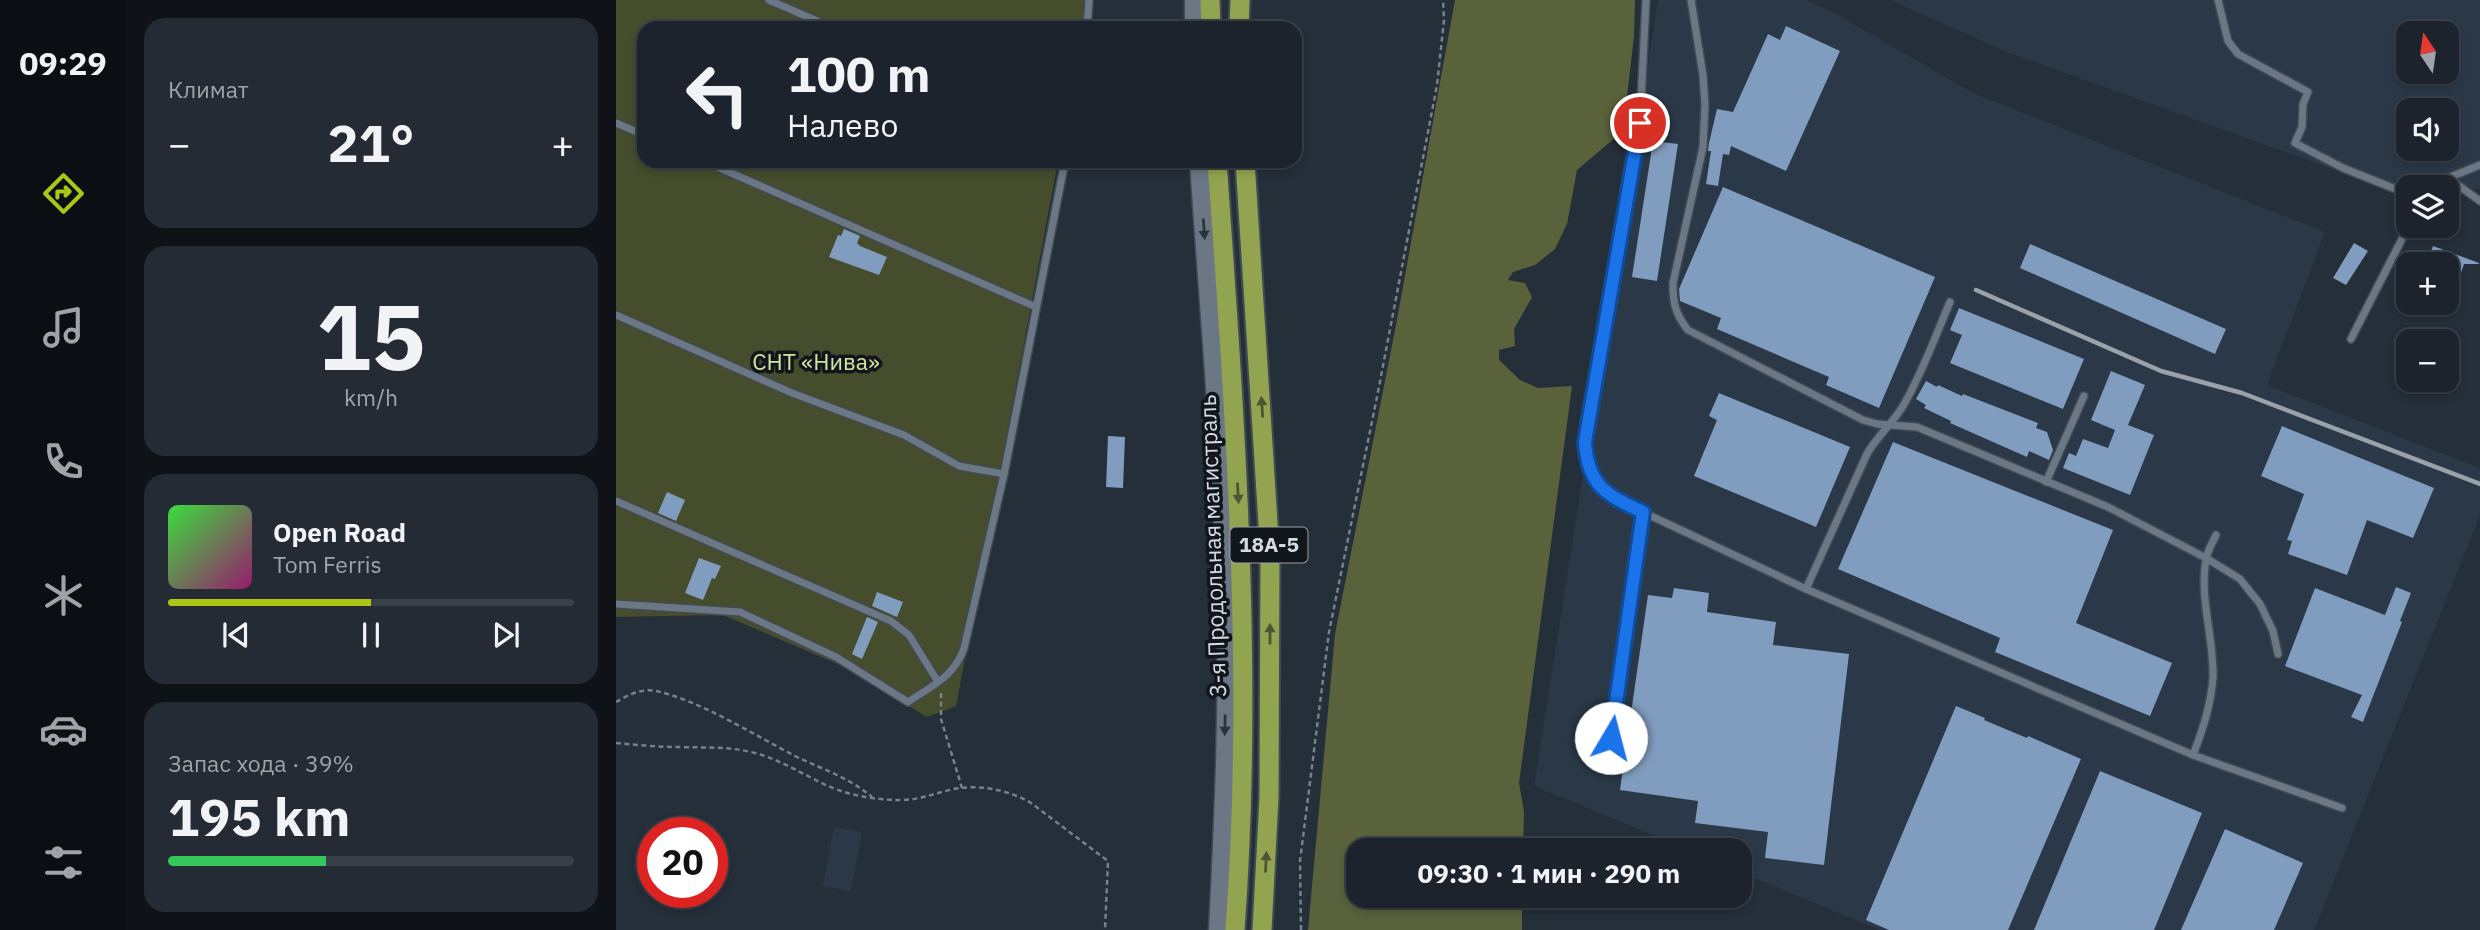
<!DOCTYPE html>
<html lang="ru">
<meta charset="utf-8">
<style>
:root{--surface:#1c232c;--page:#252b34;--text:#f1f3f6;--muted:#a0a4a9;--line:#3a4048;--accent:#abc614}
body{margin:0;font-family:"IBM Plex Sans",sans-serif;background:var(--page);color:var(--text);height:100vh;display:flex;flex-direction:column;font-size:26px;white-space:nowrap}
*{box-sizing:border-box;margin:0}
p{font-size:23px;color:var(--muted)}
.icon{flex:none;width:38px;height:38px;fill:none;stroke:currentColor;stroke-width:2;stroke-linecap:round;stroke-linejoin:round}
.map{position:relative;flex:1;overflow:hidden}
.drawer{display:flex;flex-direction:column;gap:18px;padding:18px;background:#0f1318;width:490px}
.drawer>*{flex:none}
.hud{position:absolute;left:21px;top:21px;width:665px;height:147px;border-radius:21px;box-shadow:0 4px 10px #0003,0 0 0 2px var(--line);background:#1c232c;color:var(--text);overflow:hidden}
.needle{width:46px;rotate:347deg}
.tools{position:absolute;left:1780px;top:21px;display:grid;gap:14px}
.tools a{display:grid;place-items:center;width:63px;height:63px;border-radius:14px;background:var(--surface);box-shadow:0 4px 10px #0003,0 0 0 2px var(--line);font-size:35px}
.speed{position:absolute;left:21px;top:817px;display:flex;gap:14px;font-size:35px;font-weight:700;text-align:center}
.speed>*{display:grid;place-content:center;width:91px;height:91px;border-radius:50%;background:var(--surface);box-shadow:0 4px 10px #0003,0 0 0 2px var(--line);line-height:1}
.speed .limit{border:10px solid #d22;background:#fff;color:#111}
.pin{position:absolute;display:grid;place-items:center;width:60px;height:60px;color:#fff;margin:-30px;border:4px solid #fff;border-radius:50%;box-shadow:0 2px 7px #0007}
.me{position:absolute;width:77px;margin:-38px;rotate:8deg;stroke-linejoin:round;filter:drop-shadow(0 0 5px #0008)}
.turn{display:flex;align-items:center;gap:24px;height:147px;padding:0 35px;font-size:32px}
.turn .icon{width:91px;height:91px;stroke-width:2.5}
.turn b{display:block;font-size:49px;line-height:60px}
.big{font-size:52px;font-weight:800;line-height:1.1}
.drawer .card{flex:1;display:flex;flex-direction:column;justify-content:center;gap:10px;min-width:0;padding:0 24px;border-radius:21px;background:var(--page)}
.drawer .dial{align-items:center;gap:0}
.dial b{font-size:91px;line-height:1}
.song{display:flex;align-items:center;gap:21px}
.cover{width:84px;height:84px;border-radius:10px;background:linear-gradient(135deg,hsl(120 70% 55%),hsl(320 70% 35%))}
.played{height:7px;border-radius:4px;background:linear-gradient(90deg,var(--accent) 50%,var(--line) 50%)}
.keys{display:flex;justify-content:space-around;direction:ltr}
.heat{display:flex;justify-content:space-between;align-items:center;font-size:38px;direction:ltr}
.charge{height:10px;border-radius:5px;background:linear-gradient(90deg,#34c759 39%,var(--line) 0)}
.trip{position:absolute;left:730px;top:838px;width:406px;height:70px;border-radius:21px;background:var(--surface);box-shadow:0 4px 10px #0003,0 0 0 2px var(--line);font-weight:800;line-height:70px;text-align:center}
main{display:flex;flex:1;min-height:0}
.tabs{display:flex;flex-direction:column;width:126px;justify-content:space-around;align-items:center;background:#0b0e12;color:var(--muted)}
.tabs .icon{width:49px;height:49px}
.tabs .current{color:var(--accent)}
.tabs b{font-size:32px;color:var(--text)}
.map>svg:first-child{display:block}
</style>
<main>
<nav class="tabs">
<b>09:29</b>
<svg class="icon current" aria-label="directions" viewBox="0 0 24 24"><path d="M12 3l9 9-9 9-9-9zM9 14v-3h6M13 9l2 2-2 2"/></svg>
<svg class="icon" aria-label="music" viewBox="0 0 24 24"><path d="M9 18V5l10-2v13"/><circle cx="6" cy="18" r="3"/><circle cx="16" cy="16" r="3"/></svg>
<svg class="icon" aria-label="phone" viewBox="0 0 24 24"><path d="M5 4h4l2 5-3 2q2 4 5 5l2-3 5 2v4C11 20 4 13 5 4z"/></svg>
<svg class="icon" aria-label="climate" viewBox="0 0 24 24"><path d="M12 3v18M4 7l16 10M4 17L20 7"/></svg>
<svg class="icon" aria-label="car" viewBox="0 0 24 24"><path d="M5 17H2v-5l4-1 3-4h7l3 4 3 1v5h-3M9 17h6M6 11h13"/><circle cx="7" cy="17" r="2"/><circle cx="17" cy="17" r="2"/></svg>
<svg class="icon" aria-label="filters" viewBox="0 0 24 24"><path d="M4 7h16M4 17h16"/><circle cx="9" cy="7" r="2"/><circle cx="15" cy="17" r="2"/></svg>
</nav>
<section class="drawer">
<div class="card"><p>Климат</p>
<div class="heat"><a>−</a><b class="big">21°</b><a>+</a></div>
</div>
<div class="card dial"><b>15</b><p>km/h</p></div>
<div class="card">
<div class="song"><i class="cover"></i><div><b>Open Road</b><p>Tom Ferris</p></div></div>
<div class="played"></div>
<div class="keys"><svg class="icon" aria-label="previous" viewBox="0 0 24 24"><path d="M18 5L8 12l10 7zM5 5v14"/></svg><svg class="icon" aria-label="pause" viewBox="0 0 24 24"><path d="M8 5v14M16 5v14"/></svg><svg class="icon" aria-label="next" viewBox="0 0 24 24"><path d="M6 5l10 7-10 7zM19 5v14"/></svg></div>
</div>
<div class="card"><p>Запас хода · 39%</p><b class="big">195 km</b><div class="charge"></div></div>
</section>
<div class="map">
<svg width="1864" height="930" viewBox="0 0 1864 930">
<rect width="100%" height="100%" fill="#252f3a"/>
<!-- built -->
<g fill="#2a3848" fill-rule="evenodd">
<polygon points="1042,0 1191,0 1220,14 1357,93 1709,232 1651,385 1864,468 1864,516 1698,930 1264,930 1124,872 1124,850 1073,850 918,786"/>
<path d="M1274 0H1864V189H1831L1830 187 1772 189 1391 52ZM1792 33H1830V72H1792ZM1792 110H1830V149H1792Z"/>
<polygon points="218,827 246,832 235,891 207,886"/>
</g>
<!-- green -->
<polygon fill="#454d2c" points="0,0 471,0 466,28 28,28 28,161 442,161 340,706 311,717 224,665 107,615 0,617"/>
<!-- forest -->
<polygon fill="#59623b" points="839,0 1019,0 1018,36 1007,131 961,170 951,224 939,249 919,265 897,272 892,280 909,283 916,297 898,329 899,346 883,350 883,360 904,380 922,388 956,386 903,783 908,812 907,850 742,850 742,896 906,896 906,930 692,930 719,634 780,325"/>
<!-- building -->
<g fill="#809cbe">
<polygon points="1170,26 1224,51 1170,171 1115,146 1113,155 1107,154 1102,186 1090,184 1095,151 1092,151 1093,143 1101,109 1117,112 1152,34 1164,40"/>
<polygon points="1037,141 1062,144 1041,281 1016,277"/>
<polygon points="1107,187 1319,277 1263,408 1210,385 1213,377 1101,329 1105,318 1064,301 1063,289"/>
<polygon points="228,229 244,236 241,243 244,246 271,257 263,275 213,257 222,235 225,236"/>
<polygon points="1738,243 1752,251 1730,285 1717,278"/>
<polygon points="1414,244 1610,329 1599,354 1404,268"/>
<polygon points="1817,246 1863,263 1863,264 1848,264 1844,276 1830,272 1830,264 1811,264"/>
<polygon points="1343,308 1468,359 1447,409 1334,363 1346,335 1334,330"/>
<polygon points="1495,371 1529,385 1512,425 1538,435 1514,495 1447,468 1453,453 1460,456 1467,439 1492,448 1499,430 1475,420"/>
<polygon points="1310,381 1321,387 1322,385 1346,396 1347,394 1422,423 1420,428 1431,432 1437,450 1433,460 1413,451 1411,457 1334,423 1335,421 1308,408 1310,405 1300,399"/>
<polygon points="1103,393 1234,447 1200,527 1078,476 1101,420 1093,416"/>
<polygon points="1666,426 1818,488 1797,538 1751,520 1731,575 1672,554 1676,541 1671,540 1688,494 1645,476"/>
<polygon points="492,436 509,437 507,488 490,487"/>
<polygon points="1277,442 1497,530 1460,623 1556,663 1534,716 1379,652 1384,638 1222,569"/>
<polygon points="51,492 69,500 60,521 42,513"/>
<polygon points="83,558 105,566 99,579 96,578 87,600 69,593"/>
<polygon points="1780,587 1795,593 1784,621 1786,622 1747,722 1735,717 1746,695 1669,666 1699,588 1769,615"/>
<polygon points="1058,588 1093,593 1091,612 1160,622 1157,645 1233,654 1208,865 1149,858 1152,832 1079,823 1082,801 1004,790 1032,595 1056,598"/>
<polygon points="261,592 287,602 281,617 256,606"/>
<polygon points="251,617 262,622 246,659 236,654"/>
<polygon points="1340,706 1369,718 1368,720 1411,738 1412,736 1465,759 1392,930 1273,930 1250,920"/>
<polygon points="1484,771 1586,813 1538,930 1418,930"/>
<polygon points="1609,829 1687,863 1658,930 1565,930"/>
</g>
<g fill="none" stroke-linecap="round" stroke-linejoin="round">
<!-- service casing -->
<g stroke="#424a53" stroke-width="10">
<g id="service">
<polyline points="153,0 217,28"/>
<path d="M1030 0 1024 123 969 442C971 465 977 485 997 498L1190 589 1577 755 1726 808"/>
<path d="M1075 0 1087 75 1089 105 1087 147 1057 283C1057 303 1059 314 1072 330L1247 420 1261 424 1301 427 1492 507 1590 558 1624 579 1644 604 1657 631 1662 654"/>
<polyline points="1602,0 1612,41 1622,54 1692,92 1687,104 1686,127 1679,143 1727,168 1792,194"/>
<polyline points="471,28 473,0"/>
<polyline points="0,123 28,135"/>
<polyline points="88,161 420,307"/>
<polyline points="1832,178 1864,201"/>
<polyline points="1810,187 1864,165"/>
<polyline points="0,315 176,393 288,435 343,466 388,474"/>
<polyline points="1735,339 1788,235 1792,202"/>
<polyline points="1430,482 1468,396"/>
<polyline points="0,501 275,621 293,635 322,682"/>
<path d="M1190 589 1251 454C1261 436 1277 423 1287 406 1306 374 1319 337 1334 302"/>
<path d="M0 604 124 612 220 657 292 702C317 685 338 677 348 648L388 474 449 161"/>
<path d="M1577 755C1587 729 1595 705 1597 677 1598 638 1583 598 1590 560 1591 551 1597 542 1600 535"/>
<polyline points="992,764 1027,512"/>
</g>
</g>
<!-- tertiary casing -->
<g stroke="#424a53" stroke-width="21">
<g id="tertiary">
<polyline points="578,0 578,28"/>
<path d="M583 161C592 301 605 440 609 580 613 696 608 814 602 930"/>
</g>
</g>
<!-- trunk casing -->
<g stroke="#424a53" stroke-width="23">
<g id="trunk">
<polyline points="594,0 595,28"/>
<polyline points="623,28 624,0"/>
<path d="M601 161C619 417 638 674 619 930"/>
<polyline points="629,161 654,555 653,797 646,930"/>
</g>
</g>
<!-- path -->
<g stroke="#78808a" stroke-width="2.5" stroke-dasharray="5 3.5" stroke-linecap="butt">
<polyline points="325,693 325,719 346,788"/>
<path d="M0 702C12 695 26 688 40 691 83 700 140 736 181 757 208 770 232 777 256 797"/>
<path d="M0 743C21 745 43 747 64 747 91 748 112 746 139 753 165 760 188 775 212 786 235 796 260 800 285 800 304 800 319 793 338 789 363 784 393 790 415 803L492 861 489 930"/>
<polyline points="685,930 684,861 713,632 761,397 821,85 828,20 827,0"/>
</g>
<!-- service -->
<use href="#service" stroke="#6c7785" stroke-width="7"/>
<!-- tertiary -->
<use href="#tertiary" stroke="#6c7785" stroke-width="18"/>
<!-- trunk -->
<use href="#trunk" stroke="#92a450" stroke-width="19"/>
<!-- rail -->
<polyline stroke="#99a1aa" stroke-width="4.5" points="1360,290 1545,371 1626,393 1864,484"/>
</g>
<!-- one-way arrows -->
<defs><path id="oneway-solid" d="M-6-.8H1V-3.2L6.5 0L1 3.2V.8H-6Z" transform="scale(1.75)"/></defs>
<g fill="#2d333c">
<use href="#oneway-solid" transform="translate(588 229) rotate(86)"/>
<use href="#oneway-solid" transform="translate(609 725) rotate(91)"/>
</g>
<g fill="#4c5633">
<use href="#oneway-solid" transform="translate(646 407) rotate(-94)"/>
<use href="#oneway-solid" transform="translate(622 493) rotate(87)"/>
<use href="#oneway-solid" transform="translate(654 634) rotate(-90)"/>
<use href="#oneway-solid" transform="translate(650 862) rotate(-87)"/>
</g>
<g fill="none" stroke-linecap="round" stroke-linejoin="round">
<!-- route casing -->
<g stroke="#114b97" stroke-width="18">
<path id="route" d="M995 738 1027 512C990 495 972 486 969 442L1024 123"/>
</g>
<!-- route -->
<use href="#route" stroke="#1a73e8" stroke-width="12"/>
</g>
<g text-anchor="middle" stroke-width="7" stroke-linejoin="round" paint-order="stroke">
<!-- shield labels -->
<rect fill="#12161c" stroke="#9aa0a7" stroke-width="2" x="614.5" y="527.5" width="77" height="35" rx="5"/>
<g font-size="21" font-weight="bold" fill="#d5dbe3">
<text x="653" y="552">18А-5</text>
</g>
<!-- park labels -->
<g font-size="23" fill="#d2e39f" stroke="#12161c">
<text x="200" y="370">СНТ «Нива»</text>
</g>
<!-- street labels -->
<g font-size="23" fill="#d5dbe3" stroke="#12161c">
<text transform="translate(597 546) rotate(-92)" y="8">3-я Продольная магистраль</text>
</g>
</g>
</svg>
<div class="tools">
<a><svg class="needle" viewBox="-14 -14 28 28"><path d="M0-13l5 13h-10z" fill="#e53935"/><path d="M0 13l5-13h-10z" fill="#a0a4a9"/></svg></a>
<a><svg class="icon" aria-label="sound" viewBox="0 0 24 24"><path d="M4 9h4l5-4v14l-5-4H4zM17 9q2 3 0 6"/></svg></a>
<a><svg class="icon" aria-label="layers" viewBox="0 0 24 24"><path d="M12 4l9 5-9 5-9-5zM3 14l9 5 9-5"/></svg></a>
<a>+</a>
<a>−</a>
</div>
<div class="speed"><div class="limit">20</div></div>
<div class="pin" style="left:1024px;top:123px;background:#d93025"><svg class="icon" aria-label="arrive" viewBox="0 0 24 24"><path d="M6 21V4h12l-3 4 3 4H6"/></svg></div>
<svg class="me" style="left:995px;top:738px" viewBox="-20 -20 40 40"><circle r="19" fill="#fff"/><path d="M0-13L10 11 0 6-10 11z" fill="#1a73e8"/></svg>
<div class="trip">09:30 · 1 мин · 290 m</div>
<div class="hud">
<div class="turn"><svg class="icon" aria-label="left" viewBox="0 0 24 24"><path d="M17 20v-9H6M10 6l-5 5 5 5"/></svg><div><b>100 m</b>Налево</div></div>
</div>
</div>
</main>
